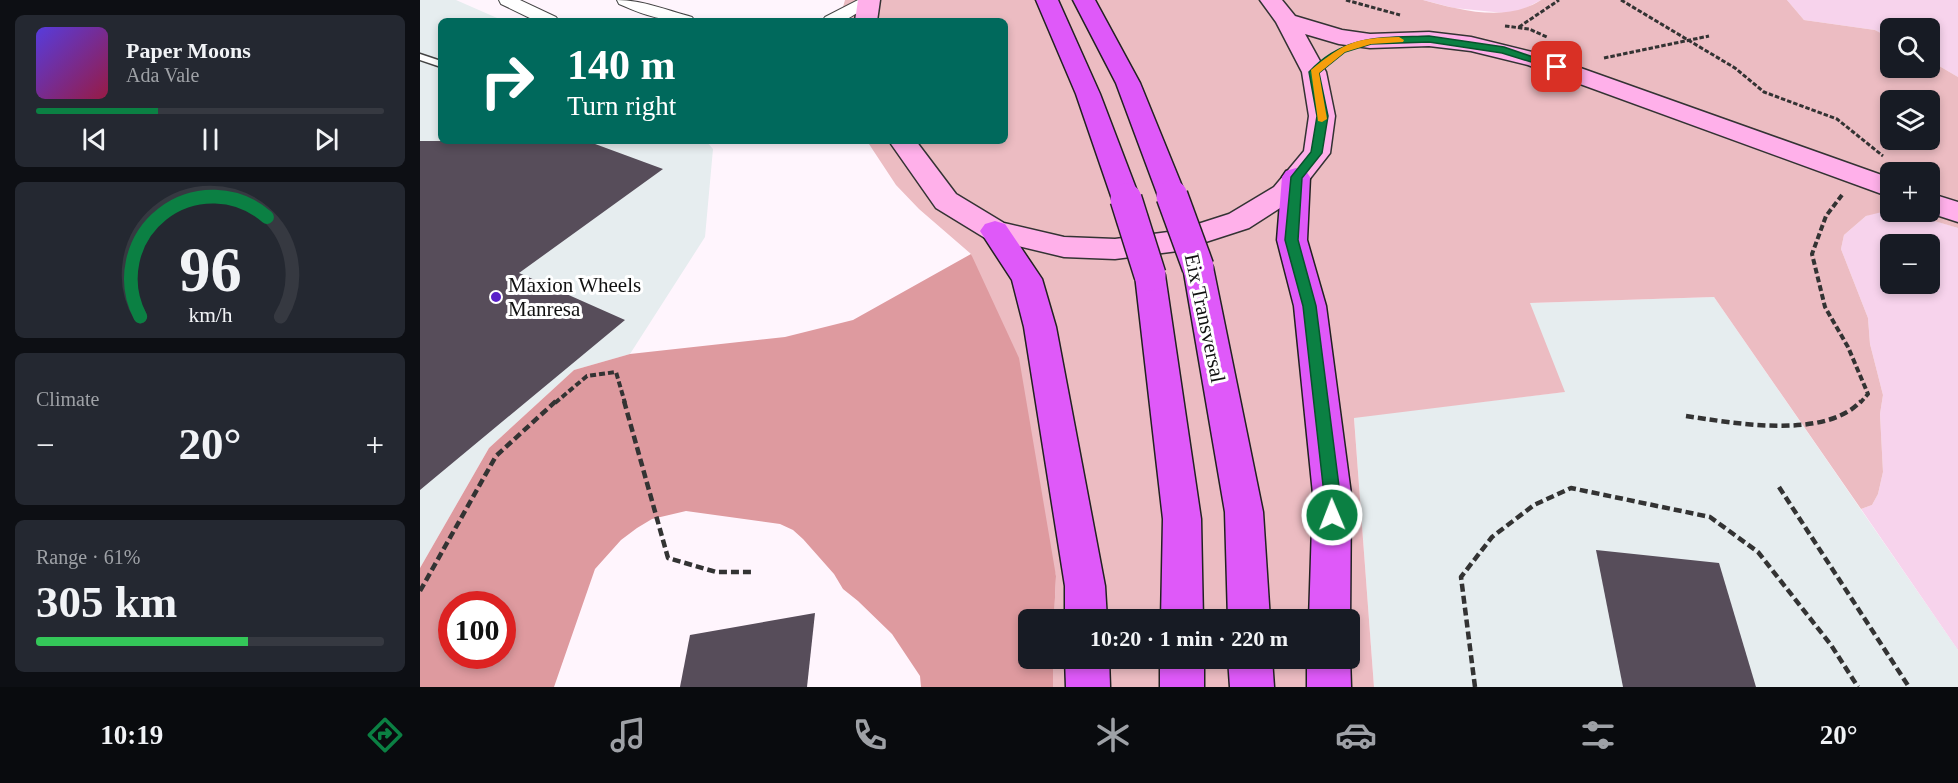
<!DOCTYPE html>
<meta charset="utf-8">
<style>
:root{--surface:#171b24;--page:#242831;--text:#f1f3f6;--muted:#9ea1a6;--line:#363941;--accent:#0b8043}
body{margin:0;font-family:"Times New Roman",serif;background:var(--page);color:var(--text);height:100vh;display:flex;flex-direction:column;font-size:22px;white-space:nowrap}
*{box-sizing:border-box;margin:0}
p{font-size:20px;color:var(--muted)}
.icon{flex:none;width:33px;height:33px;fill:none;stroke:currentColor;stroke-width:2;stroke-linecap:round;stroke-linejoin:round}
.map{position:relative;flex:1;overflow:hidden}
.sheet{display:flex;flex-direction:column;gap:15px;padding:15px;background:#0d0f14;width:420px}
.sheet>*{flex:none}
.hud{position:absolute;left:18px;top:18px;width:570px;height:126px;border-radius:9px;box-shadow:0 3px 9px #0003;background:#00695c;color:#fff;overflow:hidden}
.fabs{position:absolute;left:1460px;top:18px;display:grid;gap:12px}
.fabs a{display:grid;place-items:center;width:60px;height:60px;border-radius:9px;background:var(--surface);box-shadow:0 3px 9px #0003;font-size:30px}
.speed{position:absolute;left:18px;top:591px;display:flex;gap:12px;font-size:30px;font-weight:700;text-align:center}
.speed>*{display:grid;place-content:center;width:78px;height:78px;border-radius:50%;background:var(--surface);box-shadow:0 3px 9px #0003;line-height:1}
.speed .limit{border:9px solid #d22;background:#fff;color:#111}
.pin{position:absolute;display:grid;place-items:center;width:51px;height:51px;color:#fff;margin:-26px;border-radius:12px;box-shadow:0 3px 9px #0006}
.me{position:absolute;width:66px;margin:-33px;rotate:359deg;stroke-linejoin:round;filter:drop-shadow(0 0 4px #0008)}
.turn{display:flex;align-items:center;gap:21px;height:126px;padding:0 30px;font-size:27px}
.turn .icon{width:78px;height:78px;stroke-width:2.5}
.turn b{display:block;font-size:42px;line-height:51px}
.big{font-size:45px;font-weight:700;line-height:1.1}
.sheet .widget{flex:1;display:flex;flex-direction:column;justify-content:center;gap:9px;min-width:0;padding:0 21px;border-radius:9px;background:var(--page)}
.sheet .dial{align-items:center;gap:0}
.dial svg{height:156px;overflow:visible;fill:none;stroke:var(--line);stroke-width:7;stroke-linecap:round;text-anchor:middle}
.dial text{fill:var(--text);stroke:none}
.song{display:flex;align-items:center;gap:18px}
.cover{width:72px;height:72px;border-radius:9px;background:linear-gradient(135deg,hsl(250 70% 55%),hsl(340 70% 35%))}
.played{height:6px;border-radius:3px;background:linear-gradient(90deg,var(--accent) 35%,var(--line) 35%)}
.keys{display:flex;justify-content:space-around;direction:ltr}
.heat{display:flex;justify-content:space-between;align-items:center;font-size:33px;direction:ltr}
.charge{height:9px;border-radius:4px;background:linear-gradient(90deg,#34c759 61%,var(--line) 0)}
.trip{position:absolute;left:598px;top:609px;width:342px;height:60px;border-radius:9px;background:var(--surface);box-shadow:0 3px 9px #0003;font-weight:700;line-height:60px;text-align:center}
.dock{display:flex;height:96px;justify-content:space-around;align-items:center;background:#090b0e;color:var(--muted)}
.dock .icon{width:42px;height:42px}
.dock .active{color:var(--accent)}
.dock b{font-size:27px;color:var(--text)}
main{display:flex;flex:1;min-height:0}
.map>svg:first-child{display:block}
</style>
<main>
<section class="sheet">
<div class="widget">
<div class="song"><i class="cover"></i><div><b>Paper Moons</b><p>Ada Vale</p></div></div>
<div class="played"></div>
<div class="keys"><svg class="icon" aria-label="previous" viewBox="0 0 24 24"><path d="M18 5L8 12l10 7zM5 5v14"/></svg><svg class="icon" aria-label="pause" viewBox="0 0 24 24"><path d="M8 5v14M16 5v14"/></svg><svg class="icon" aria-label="next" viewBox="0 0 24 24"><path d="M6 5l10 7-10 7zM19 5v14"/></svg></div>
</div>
<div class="widget dial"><svg viewBox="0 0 100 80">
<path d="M14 69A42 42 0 1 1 86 69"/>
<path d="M14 69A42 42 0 0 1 79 18" stroke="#0b8043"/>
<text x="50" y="56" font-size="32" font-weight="700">96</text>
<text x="50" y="72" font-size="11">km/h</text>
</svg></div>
<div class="widget"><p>Climate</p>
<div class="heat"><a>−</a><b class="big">20°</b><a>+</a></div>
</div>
<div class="widget"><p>Range · 61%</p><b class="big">305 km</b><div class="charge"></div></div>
</section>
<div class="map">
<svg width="1538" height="687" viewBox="0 0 1538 687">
<rect width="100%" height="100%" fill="#fff5fd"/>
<!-- industrial -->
<g fill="#e6edef">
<polygon points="0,0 36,0 84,21 21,21 21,141 286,141 293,149 285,237 210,354 154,370 69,448 0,568"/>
<polygon points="1294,297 1538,650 1538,687 954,687 934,417 1144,392 1109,303"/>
</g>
<!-- farmland -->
<g fill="#f7d3ec" fill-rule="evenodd">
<polygon points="1003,0 1121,0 1100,11 1084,13 1034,8"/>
<polygon points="1367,0 1538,0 1538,77 1509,60 1509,28 1470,28 1470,38 1455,30 1384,20"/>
<path d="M1462 210 1486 212 1538 228V650L1441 509 1452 505 1458 494 1463 472 1460 414 1463 395 1450 344 1448 318 1421 249 1424 235 1446 216ZM1470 244H1509V284H1470Z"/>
</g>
<!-- green -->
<path fill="#ecbcc2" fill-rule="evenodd" d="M425 0H1003C1040 10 1086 23 1121 0H1367L1384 20 1455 30 1470 38V68H1509V60L1538 77V228L1484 212H1509V172H1470V210L1446 216 1424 235 1421 249 1448 318 1450 344 1463 395 1460 414 1463 472 1458 494 1452 505 1441 509 1294 297 1110 303 1145 392 934 418 954 687H633V659L930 658V620L634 619 636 576 551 254 499 209 476 185 447 141H585V21H419ZM1470 100H1509V140H1470Z"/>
<!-- forest -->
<path fill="#de9a9f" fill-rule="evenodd" d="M551 254 599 358 636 576 634 619 609 620V658L633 659V687H501L500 676 472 634 438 601 423 589 414 574 383 539 373 530 360 524 266 511 232 519 217 528 201 540 175 569 134 687H0V568L69 448 154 370 210 354 365 337 433 320ZM32 604H82V656H32Z"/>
<!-- building -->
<g fill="#574d5a">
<polygon points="0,141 167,141 243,169 99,273 205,320 0,490"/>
<polygon points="1176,550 1299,563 1336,687 1203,687"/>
<polygon points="395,613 387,687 260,687 270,635"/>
</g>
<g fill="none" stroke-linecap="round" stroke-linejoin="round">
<!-- lane casing -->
<g stroke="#444" stroke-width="3">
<polygon id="lane" points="0,54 21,61 21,67 0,60"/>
</g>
<!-- street casing -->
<g stroke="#444" stroke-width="2">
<g id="street">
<polygon points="79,0 100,0 136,17 139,21 116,21 81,4"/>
<path d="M197 0C223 0 246 10 272 17L275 21C242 21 229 17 199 4Z"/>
<polygon points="438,0 457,1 424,21 402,21 405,17"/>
</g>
</g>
<!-- secondary casing -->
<g stroke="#333" stroke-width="3">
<g id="secondary">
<polygon points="438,0 460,0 457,21 435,21"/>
<polygon points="840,0 862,0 875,16 922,30 950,34 1009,32 1051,37 1124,55 1470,178 1470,197 1108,65 1051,51 1009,46 950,48 919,44 885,34 906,72 915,116 910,153 874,199 829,228 758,251 695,259 644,257 565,238 516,208 469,141 496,141 536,194 584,223 644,237 695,239 756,231 809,214 854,187 884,151 889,116 882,72 856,22"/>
<polygon points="1509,193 1538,202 1538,222 1507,212"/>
</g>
</g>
<!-- highway casing -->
<g stroke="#222" stroke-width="3">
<g id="highway">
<polygon points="616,0 638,0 680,94 720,199 716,206 706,208 696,206 692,199 656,94"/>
<polygon points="653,0 675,0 720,83 766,196 762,203 752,205 742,203 738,196 696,83"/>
<polygon points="876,168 886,171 890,177 887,240 906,306 931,494 930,622 930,620 889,620 893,494 874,306 857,240 862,177 866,171"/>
<polygon points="575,221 585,224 622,279 636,327 685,586 687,620 645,620 645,586 604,327 592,280 560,231 565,224"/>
<polygon points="778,256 789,259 793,267 843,512 850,620 808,620 805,512 763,267 767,259"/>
<polygon points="730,264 741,267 745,275 781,519 783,620 741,620 743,519 715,275 719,267"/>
<polygon points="930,656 931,687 887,687 887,658 930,658"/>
<polygon points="645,658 689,658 690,687 646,687"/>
<rect x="740" y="658" width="44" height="29"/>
<polygon points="808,658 852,658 854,687 810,687"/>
</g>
</g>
<!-- path-far2 -->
<g stroke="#333" stroke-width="3" stroke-dasharray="4.5 2" stroke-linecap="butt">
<polyline points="926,0 980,15"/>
<polyline points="1201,0 1315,68 1344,92 1417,119 1463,156"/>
<polyline points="1085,26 1109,29 1127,37"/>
<polyline points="1099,27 1139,0"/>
<polyline points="1184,58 1289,36"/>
</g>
<!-- path-far1 -->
<g stroke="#333" stroke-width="4" stroke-dasharray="6 3" stroke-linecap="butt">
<polyline points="1422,195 1406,216 1392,254 1405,307 1428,347 1448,394 1440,403"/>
<polyline points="135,403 167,376 196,372 205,403"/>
</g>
<!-- path -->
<g stroke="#333" stroke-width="4.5" stroke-dasharray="8 4" stroke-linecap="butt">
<polyline points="204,401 248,558 296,572 331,572"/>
<path d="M1266 416C1314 423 1405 440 1441 401"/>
<polyline points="1359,487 1489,687"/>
<polyline points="0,591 76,456 136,401"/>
<polyline points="1055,687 1041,577 1072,537 1114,505 1151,488 1290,517 1338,552 1411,645 1438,687"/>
</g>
<!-- lane -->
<use href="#lane" fill="#fff" fill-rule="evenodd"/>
<!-- street -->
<use href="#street" fill="#fff" fill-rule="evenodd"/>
<!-- secondary -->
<use href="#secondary" fill="#ffb0ea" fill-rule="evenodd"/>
<!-- highway -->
<use href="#highway" fill="#df59f9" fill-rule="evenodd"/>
<!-- highway-bridge casing -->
<g stroke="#222" stroke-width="34" stroke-linecap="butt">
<g id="highway-bridge">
<polyline points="752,196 778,267"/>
<polyline points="706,199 730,275"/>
</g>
</g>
<!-- highway-bridge -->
<use href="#highway-bridge" stroke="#df59f9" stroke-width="31"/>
</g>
<!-- route -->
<path fill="#0b8043" stroke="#07532c" stroke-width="1.5" d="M1009 36 1084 47 1142 67 1137 70 1082 53 1009 42 951 44 925 52 899 73 908 116 902 153 882 178 878 240 896 306 920 494V515L917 520 912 522 906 520 904 515V494L883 306 865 240 871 177 891 152 897 116 889 72C924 34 962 38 1009 36Z"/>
<!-- slow -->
<path fill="#f59e0b" d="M979 37 984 40 983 42 951 44 925 52 899 73 907 119 902 122 898 121 891 70C925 42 935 38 979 37Z"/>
<!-- markers -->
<circle fill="#5921c8" stroke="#fff" stroke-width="2" cx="76" cy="297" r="6"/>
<g text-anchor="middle" stroke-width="6" stroke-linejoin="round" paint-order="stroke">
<!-- poi labels -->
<g font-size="21" fill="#111" stroke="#fff" text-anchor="start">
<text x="88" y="292">Maxion Wheels<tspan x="88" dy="24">Manresa</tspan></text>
</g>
<!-- street labels -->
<g font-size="21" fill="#111" stroke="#fff">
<text transform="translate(785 318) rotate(78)" y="7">Eix Transversal</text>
</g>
</g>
</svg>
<div class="fabs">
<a><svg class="icon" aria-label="search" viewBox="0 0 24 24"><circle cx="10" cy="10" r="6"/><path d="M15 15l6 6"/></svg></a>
<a><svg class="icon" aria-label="layers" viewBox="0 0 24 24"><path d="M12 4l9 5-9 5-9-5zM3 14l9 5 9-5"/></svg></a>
<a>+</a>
<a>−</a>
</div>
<div class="speed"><div class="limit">100</div></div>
<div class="pin" style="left:1137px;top:67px;background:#d93025"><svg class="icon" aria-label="arrive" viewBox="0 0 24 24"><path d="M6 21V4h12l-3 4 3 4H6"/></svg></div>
<svg class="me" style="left:912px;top:515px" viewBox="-20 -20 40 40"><circle r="17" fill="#0b8043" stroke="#fff" stroke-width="3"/><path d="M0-11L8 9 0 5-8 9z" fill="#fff"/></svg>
<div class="trip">10:20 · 1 min · 220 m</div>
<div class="hud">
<div class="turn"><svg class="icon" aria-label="right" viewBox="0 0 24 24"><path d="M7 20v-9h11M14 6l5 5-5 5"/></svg><div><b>140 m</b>Turn right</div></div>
</div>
</div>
</main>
<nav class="dock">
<b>10:19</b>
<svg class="icon active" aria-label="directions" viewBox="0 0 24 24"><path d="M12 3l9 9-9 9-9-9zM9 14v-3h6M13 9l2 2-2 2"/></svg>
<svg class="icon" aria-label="music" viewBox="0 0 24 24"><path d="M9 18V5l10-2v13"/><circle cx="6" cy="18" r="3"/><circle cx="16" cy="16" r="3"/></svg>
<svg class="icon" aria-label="phone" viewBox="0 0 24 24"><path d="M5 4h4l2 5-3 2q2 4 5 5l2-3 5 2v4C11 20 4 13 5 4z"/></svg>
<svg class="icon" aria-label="climate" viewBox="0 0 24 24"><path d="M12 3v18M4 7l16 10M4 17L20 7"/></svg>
<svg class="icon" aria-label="car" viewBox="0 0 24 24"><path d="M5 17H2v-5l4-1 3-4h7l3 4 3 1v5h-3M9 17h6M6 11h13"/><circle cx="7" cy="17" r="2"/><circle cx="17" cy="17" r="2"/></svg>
<svg class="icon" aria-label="filters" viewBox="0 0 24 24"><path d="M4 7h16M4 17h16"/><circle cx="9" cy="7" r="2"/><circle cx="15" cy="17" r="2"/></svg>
<b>20°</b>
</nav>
